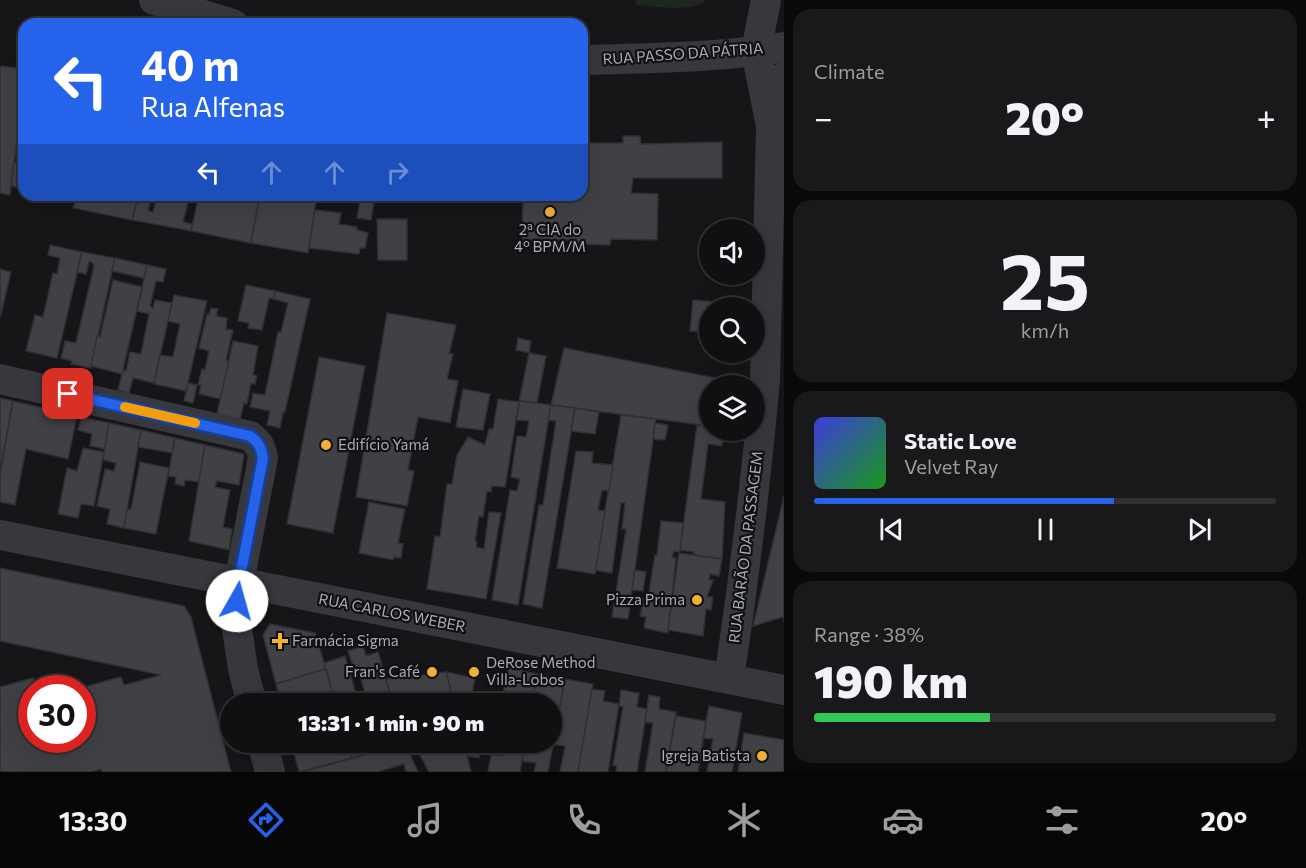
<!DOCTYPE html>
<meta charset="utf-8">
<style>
:root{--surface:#101012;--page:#19191b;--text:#f1f3f6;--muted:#9c9d9f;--line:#303032;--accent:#2563eb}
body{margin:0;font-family:Commissioner,sans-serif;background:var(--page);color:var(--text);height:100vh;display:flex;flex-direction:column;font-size:22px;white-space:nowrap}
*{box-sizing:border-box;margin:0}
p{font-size:20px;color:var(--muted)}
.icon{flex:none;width:33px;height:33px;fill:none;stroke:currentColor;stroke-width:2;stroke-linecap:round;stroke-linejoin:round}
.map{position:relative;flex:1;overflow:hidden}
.sheet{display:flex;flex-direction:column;gap:9px;padding:9px;background:#09090a;width:522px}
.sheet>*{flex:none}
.banner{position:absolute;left:18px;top:18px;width:570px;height:183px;border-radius:18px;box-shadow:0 6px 24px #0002,0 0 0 2px var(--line);background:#2563eb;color:#fff;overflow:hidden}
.tools{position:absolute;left:699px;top:219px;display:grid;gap:12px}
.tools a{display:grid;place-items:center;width:66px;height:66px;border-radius:50%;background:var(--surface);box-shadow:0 6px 24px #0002,0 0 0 2px var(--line);font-size:30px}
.speed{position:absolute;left:18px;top:675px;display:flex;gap:12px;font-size:30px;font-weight:700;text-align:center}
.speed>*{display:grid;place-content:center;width:78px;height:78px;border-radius:50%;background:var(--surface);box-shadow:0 6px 24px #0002,0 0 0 2px var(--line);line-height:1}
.speed .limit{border:9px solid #d22;background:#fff;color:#111}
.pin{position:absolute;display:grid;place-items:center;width:51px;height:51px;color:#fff;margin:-26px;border-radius:12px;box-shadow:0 3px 9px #0006}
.me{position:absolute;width:66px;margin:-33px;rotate:7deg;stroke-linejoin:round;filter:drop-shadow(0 0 4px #0008)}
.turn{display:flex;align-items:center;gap:21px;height:126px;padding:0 24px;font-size:27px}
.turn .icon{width:78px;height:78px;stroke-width:2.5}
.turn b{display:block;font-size:42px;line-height:51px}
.lanes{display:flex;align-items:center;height:57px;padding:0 24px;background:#0003;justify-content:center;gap:30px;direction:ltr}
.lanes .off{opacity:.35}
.big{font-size:45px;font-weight:800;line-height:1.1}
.sheet .card{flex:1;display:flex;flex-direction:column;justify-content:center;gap:9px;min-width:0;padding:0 21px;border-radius:18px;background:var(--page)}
.sheet .dial{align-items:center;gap:0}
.dial b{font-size:78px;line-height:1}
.song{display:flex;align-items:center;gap:18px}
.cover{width:72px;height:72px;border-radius:9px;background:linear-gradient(135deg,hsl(240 70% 55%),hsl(120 70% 35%))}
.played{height:6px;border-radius:3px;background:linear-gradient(90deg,var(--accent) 65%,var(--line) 65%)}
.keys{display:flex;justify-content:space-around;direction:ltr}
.heat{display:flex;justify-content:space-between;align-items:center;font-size:33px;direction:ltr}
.charge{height:9px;border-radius:4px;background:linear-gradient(90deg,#34c759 38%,var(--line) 0)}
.trip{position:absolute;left:220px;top:693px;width:342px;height:60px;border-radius:30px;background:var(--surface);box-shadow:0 6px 24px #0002,0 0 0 2px var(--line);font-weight:800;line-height:60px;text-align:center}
.tabs{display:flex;height:96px;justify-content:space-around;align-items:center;background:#060607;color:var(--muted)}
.tabs .icon{width:42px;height:42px}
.tabs .current{color:var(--accent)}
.tabs b{font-size:27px;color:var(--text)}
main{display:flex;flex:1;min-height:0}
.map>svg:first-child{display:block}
</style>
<main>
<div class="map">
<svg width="784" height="772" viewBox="0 0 784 772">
<rect width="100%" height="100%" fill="#161618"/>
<!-- green -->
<path fill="#1e261f" d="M636 0H706C693 13 653 6 635 5Z"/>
<!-- building -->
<g fill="#404145" stroke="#303034" stroke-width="1.5">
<polygon points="0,66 24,69 24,87 10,195 0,193"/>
<polygon points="24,133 24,189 11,186 14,162 19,163"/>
<polygon points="623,136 640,136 641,144 722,142 722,178 633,178 631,193 658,194 657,240 611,239 610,245 570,244 570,240 522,239 523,200 484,199 485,195 582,195 582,143 623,143"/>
<polygon points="47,195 77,195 75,202"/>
<polygon points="77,195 139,195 132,220 73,208"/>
<polygon points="139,195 152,195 148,211 153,212 157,195 190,195 183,222 193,224 191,231 132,220"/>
<polygon points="199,195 260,195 251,243 191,231"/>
<polygon points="260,195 317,195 308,253 251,243"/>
<polygon points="360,200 374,203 371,220 357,218"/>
<polygon points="315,210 341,213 339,224 357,227 357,230 368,233 365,248 360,248 359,254 309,248"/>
<polygon points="377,219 407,219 407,260 378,260"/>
<polygon points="50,245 82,252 57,358 26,351 35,315 43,317 53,273 57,274 60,258 48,255"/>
<polygon points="82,252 115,258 91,368 71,364 72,361 61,358 65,341 76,343 94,266 92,262 89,262 86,274 77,272"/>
<polygon points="115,258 147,265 144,278 112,271"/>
<polygon points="147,265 166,269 163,282 156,281 150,306 153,308 155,300 172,303 154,383 133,378 129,393 118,390 123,370 126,371 130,352 141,354 149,314 137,311"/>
<polygon points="0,269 11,272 0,318"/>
<polygon points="113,280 142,287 122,374 91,366 97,336 100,337"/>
<polygon points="246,285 275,291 274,299 269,298 262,330 248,328 249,323 238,321"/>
<polygon points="275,291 310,299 285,412 283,412 280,428 267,425 270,411 250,407 253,393 265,395 278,332 281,332 288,303 274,299"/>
<polygon points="174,295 207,301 186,391 154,384 160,355 173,357 180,324 168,321"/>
<polygon points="693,300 726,303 726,308 710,308 710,332 690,331"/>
<polygon points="211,308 218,309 216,316 227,318 226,329 233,330 226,360 229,361 221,399 199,394 201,385 198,385 202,369 205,370 209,351 199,348 207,314 209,315"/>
<polygon points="387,313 456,325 449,354 453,354 447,379 458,381 450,423 418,417 408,470 414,471 407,506 356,497"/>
<polygon points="518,338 531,341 529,353 516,350"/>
<polygon points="233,341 258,346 253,375 257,376 255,384 251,383 247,404 244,403 240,419 217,414"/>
<polygon points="564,348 716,378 715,386 710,386 709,426 551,405"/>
<polygon points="529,353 546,356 537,403 519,401"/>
<polygon points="319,357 365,366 333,533 287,524"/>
<polygon points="188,383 197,385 193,403 184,401"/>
<polygon points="463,389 490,394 483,430 456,427"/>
<polygon points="0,398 13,401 0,472"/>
<polygon points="498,399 519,402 505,487 492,486 491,492 487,491 483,517 479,516 475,541 477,541 476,547 484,549 489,512 501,513 486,599 427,589 435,536 440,537 447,484 452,484 457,455 468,437 485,445 489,429 493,429"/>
<polygon points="13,401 77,416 68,459 26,449 15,505 0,502 0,475"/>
<polygon points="520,401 551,405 518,605 492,600 510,490 517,491 520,479 511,477 517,436 526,437 529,421 516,420"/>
<polygon points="551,405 575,408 542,608 523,604 539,505 543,505 556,421 548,420"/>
<polygon points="575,408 599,412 595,434 571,431"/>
<polygon points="621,415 656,419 628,619 612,617 626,529 622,529 625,503 621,503 612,573 595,570"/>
<polygon points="81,417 109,423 105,449 90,446 92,434 78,430"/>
<polygon points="109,423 141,430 124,528 107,524 110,509 97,506 105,469 114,471 116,463 103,460"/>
<polygon points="655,423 668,425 665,440 653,439"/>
<polygon points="697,425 710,426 710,430 724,430 722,446 708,444 701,499 725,502 722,559 694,555 694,552 680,550"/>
<polygon points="141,430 175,438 172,453 138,447"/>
<polygon points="175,438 205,445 199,482 185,480 184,486 175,484 176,477 168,476"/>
<polygon points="205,445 244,454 239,485 217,481 215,487 230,490 223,527 232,529 229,550 189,541"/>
<polygon points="83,448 104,452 94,506 81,504 78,518 58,514 67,468 77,471"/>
<polygon points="576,451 593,452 592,463 613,465 609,491 602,490 598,510 605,511 595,574 557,568"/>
<polygon points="140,462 169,468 156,534 124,528 127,509 131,509"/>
<polygon points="784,496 784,622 783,617 753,626"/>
<polygon points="369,502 405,509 398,543 403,544 401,558 394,557 393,560 359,553"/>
<polygon points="661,521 683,523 680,552 674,551 672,558 676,558 668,633 644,628 646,617 640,616 644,598 648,598 655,555 657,555"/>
<polygon points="679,553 722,559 719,576 710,574 709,580 713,580 707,597 713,597 711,610 706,609 703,636 668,630"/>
<polygon points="0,568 184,606 191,617 231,772 102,772 101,769 92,772 0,772 0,687 33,678 36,688 32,688 32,740 50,740 52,747 91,737 82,699 82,688 80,688 121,677 124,685 161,675 0,641"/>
<polygon points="635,570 646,572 643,591 632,590"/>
<polygon points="270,624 315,633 326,669 276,684 263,635"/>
<polygon points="363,646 366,656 378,652 393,704 368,704 359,672 355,673 348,651"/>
<polygon points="345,656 357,697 360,696 362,704 336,704 324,663"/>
<polygon points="508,668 537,674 532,704 501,704"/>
<polygon points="326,669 333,695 303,704 281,704 276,684"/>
<polygon points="446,672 475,678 470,704 454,704"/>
<polygon points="446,672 454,704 393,704 386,679"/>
<polygon points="537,674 565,679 548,772 534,772 536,763 522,761 525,742 552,742 552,704 532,704"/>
<polygon points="565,679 593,684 578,772 560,772 565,746 553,744"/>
<polygon points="592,689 605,691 603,701 619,704 608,772 578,772"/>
<polygon points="621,690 639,693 637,707 647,709 637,772 616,772 617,766 613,765 623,707 619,706"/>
<polygon points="333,695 336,704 303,704"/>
<polygon points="649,695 660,697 659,709 676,712 666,772 645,772 653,723 645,722"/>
<polygon points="709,706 742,713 732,772 707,772 713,739 703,738"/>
<polygon points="676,716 706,721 698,772 666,772"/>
<polygon points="744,733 784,740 784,772 738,772"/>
<polygon points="291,742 331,742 294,753"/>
<polygon points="331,742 348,742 352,758 299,772 294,753"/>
<polygon points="348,742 368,742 371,753 352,758"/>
<polygon points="379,742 404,742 405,744 381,750"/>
<polygon points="413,742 464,742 471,772 429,772"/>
<polygon points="464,742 481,742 479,758 467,756"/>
<polygon points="505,742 525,742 520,772 488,772 491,755 503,756"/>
<polygon points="405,744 418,772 406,772 404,764 377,772 302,772"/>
</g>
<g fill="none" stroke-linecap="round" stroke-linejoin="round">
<!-- minor -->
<g stroke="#37383d" stroke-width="30">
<polyline points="154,0 233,24"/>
<polyline points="766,0 756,51 770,121"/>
<path d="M582 60C649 58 718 58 784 47"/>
<path d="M0 379 250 436C259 443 261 447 263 458L239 582 237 601 236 622 243 669 252 704"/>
<polyline points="0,535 784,690"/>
<path d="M729 679C744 580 756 481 765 380L771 127 784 77"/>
<polyline points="262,742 270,772"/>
</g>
</g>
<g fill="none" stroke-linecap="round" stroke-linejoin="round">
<!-- route casing -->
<g stroke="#184099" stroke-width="15">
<path id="route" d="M68 394 250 436C259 443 261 447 263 458L239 582 237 601"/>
</g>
<!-- route -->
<use href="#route" stroke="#2563eb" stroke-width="10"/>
<!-- slow -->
<polyline stroke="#f59e0b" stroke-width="10" points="125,407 195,423"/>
</g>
<!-- markers -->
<g fill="#f2b134" stroke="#111113" stroke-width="2">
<circle cx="550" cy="212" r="6"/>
<circle cx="326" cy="445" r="6"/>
<circle cx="697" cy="600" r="6"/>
<path d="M277 632h6v6h6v6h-6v6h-6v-6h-6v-6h6z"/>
<circle cx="432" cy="672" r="6"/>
<circle cx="474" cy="672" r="6"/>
<circle cx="762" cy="756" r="6"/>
</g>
<g text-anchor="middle" stroke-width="4.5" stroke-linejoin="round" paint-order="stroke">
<!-- street labels -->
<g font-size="15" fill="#a8adb8" stroke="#111113">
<text transform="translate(683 54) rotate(-4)" y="5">RUA PASSO DA PÁTRIA</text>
<text transform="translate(746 547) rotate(-83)" y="5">RUA BARÃO DA PASSAGEM</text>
<text transform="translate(392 613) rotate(11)" y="5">RUA CARLOS WEBER</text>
</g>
<!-- poi labels -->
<g font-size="15" fill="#a8adb8" stroke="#111113" text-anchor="start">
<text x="550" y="235" text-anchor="middle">2ª CIA do<tspan x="550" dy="17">4º BPM/M</tspan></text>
<text x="338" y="450">Edifício Yamá</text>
<text x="685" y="605" text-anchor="end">Pizza Prima</text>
<text x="292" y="646">Farmácia Sigma</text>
<text x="486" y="668">DeRose Method<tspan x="486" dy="17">Villa-Lobos</tspan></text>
<text x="420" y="677" text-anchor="end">Fran's Café</text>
<text x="750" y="761" text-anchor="end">Igreja Batista</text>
</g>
</g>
</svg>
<div class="tools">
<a><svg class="icon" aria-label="sound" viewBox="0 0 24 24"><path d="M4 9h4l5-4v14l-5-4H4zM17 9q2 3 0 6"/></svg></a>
<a><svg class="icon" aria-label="search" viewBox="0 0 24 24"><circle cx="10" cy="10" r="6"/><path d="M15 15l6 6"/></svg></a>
<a><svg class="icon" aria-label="layers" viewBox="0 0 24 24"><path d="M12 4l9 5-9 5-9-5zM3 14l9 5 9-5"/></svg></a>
</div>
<div class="speed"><div class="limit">30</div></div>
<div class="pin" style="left:68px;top:394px;background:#d93025"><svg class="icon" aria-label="arrive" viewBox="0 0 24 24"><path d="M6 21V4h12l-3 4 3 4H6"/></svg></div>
<svg class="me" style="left:237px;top:601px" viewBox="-20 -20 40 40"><circle r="19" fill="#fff"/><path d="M0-13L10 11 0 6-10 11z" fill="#2563eb"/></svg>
<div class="trip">13:31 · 1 min · 90 m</div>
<div class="banner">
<div class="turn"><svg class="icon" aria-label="left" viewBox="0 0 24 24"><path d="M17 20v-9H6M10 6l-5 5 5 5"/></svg><div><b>40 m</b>Rua Alfenas</div></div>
<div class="lanes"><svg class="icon" aria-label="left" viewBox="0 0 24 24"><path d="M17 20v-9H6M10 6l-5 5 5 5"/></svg><svg class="icon off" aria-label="ahead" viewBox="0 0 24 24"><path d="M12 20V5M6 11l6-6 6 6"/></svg><svg class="icon off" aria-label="ahead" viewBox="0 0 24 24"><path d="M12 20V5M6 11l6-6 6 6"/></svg><svg class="icon off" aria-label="right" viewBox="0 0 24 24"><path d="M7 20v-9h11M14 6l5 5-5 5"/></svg></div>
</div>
</div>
<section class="sheet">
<div class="card"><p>Climate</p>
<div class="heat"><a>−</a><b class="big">20°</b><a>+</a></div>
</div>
<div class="card dial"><b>25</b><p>km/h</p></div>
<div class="card">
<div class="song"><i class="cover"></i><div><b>Static Love</b><p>Velvet Ray</p></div></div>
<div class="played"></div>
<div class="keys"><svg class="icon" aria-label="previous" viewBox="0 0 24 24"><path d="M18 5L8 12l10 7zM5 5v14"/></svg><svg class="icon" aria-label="pause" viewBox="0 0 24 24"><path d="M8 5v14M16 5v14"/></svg><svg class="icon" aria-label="next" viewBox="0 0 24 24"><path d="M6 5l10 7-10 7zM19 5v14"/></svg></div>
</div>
<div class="card"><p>Range · 38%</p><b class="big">190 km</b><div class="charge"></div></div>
</section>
</main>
<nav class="tabs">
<b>13:30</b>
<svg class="icon current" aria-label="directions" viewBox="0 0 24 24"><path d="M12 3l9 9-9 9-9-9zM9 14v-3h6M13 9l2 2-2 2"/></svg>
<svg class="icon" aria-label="music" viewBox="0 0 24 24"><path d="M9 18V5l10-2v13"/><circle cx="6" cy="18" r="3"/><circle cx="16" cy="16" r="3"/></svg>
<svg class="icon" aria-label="phone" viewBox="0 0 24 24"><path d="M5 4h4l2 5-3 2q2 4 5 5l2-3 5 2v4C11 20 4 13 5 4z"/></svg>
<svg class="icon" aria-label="climate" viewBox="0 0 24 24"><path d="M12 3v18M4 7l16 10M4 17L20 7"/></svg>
<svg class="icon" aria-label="car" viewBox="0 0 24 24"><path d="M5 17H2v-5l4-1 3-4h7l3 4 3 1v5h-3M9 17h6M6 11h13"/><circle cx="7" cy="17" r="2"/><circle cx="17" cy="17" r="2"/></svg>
<svg class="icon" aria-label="filters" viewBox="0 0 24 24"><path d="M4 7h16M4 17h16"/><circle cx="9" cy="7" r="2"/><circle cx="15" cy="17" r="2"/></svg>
<b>20°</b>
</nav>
